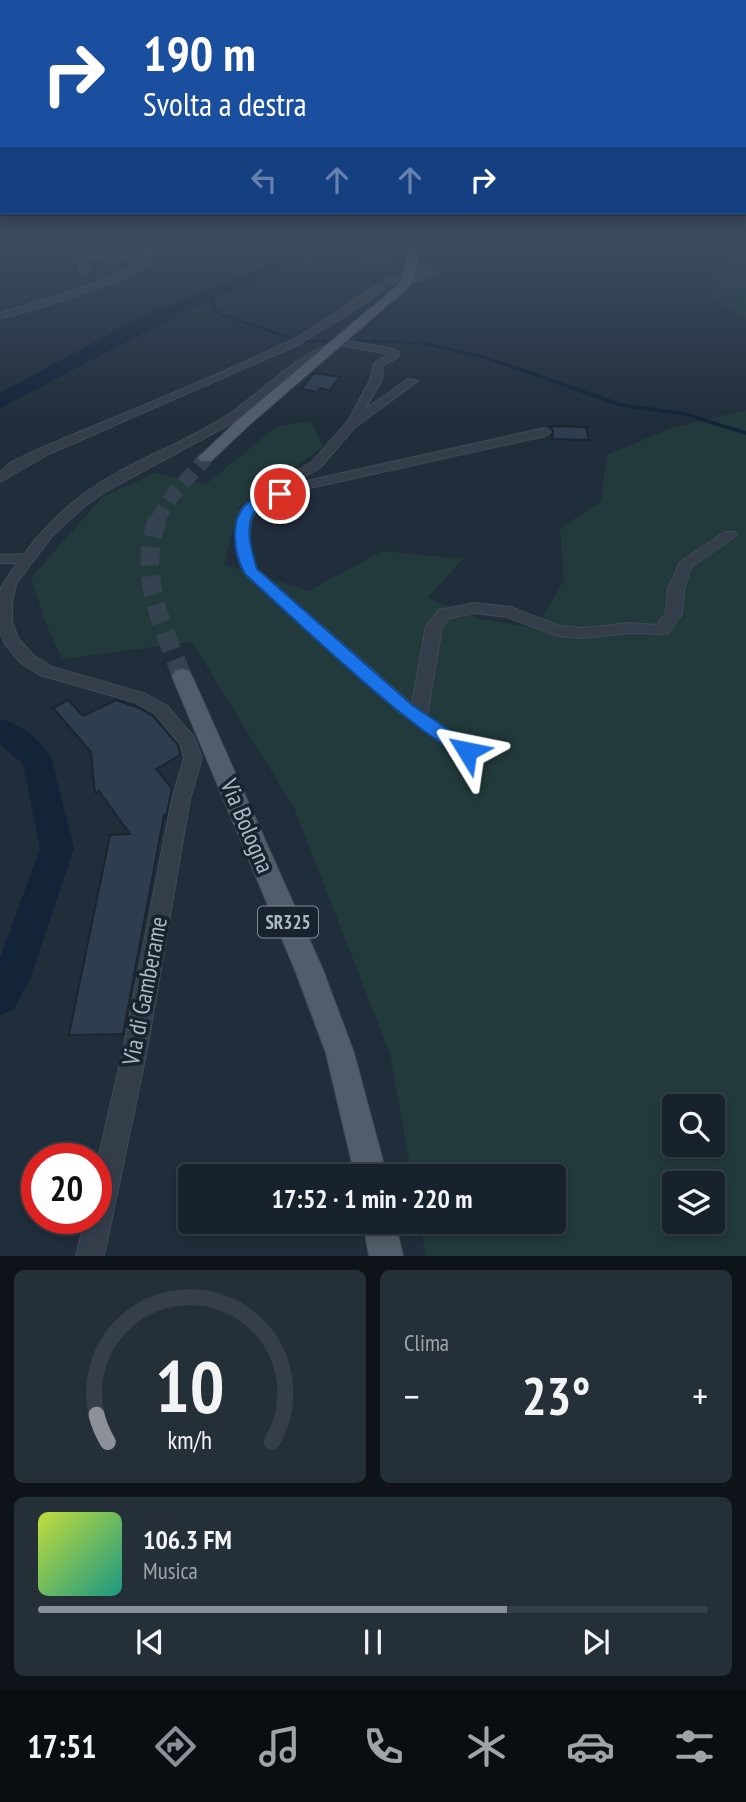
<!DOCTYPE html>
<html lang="it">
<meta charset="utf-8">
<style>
:root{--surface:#18222c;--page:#252f38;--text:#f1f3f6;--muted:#9fa4a9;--line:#363f48;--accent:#8c9099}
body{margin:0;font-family:"PT Sans Narrow",sans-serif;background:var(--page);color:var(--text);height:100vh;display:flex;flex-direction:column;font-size:26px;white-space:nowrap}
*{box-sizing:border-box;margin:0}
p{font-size:23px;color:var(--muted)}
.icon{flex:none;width:38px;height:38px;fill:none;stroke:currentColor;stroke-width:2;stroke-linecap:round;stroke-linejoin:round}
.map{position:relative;height:1256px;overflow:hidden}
.drawer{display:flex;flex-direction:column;gap:14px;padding:14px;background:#0d1318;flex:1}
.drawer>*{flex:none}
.guide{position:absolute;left:0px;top:0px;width:747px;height:214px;box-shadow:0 4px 10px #0003,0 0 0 2px var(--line);background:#1a4fa0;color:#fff;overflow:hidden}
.controls{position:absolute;left:662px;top:1094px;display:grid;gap:14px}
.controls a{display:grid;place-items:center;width:63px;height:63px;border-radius:7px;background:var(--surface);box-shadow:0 4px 10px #0003,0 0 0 2px var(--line);font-size:35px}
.speed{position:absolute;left:21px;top:1143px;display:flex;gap:14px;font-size:35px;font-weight:700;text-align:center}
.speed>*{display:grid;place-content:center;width:91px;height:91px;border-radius:50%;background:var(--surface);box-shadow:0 4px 10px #0003,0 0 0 2px var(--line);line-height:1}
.speed .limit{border:10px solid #d22;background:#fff;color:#111}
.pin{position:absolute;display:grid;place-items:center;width:60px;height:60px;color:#fff;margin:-30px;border:4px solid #fff;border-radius:50%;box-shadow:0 2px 7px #0007}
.me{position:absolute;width:77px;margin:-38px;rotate:305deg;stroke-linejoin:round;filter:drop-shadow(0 0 5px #0008)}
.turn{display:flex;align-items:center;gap:24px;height:147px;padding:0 28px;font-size:32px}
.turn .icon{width:91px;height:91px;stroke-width:2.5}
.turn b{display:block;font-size:49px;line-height:60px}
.lanes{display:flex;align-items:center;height:66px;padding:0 28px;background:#0003;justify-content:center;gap:35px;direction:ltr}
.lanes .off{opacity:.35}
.big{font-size:52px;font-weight:800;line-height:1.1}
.drawer .widget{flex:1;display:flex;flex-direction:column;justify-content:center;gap:10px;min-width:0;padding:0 24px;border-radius:10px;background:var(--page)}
.drawer .dial{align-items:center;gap:0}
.dial svg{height:182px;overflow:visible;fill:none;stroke:var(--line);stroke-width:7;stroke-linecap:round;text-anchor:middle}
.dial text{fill:var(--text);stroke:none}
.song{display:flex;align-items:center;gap:21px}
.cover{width:84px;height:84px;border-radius:10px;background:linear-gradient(135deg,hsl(70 70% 55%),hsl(170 70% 35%))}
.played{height:7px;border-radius:4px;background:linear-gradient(90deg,var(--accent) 70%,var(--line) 70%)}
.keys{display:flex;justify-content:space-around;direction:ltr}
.heat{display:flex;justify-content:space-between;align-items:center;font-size:38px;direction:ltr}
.drawer .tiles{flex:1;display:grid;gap:14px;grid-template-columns:1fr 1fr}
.widget:last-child{grid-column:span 2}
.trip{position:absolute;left:178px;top:1164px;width:388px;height:70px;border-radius:7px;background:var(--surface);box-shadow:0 4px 10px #0003,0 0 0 2px var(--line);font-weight:800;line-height:70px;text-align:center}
.tabs{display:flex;height:112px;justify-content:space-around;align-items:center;background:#0a0e12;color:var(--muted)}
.tabs .icon{width:49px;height:49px}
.tabs .on{color:var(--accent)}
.tabs b{font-size:32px;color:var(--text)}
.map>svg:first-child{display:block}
</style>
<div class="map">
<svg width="746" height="1256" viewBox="0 0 746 1256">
<rect width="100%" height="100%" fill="#202d3a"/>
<!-- green -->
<g fill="#223a3b" fill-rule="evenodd">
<polygon points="738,247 746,247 746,319 707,294"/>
<path d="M746 410V1256H426L420 1222H555V1176H412L390 1054 294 808 192 642 62 659 46 624 31 578 102 497 156 473 205 485 277 426 311 421 323 447 239 507 224 564 308 591 382 551 463 559 427 598 482 619 536 628 564 580 560 528 601 501 607 455 671 428ZM674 1106H712V1144H674ZM674 1183H712V1222H674Z"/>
</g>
<!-- water -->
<polygon fill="#132438" points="313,247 333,247 181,313 0,408 0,393 143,316"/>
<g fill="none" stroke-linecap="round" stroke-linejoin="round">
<!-- stream-far1 -->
<g stroke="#132438" stroke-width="2.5">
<polyline points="207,295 219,314 296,340"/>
<polyline points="357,341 423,343 487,358 518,369"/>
<polyline points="302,342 326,341"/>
</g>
<!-- stream -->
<polyline stroke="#132438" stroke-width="3.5" points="513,367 621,405 685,414 746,433"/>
<!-- river -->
<path fill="#132438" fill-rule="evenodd" d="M0 719C20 723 42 741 52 759L74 849 29 981 13 1010 0 1015V958L40 849 23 764 0 744Z"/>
</g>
<!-- building -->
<g fill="#2f3e4f" stroke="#1b2531" stroke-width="2">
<polygon points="362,247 377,247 406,248 405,252 384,267 360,262"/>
<polygon points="314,373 340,377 330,390 320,388 317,392 301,389"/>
<polygon points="550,426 586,427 589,440 552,439 553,431"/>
<polygon points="68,700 83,716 116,700 139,708 153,716 178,745 180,755 156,769 172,789 166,817 164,815 123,1034 69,1035 110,835 130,834 99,791 95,793 91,752 53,708"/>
</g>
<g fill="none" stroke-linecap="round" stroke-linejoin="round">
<!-- major-tunnel-far1 -->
<polyline stroke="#35424f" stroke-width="15" stroke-dasharray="15 8" stroke-linecap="butt" points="157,521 171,497 206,458"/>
<!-- major-tunnel -->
<path stroke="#35424f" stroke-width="19" stroke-dasharray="19 10" stroke-linecap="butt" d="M158 519C136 571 163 628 182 676"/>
<!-- minor casing -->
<g stroke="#404a57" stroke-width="2">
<g id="minor">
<path d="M144 247H152C150 255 150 262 144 267 126 284 28 311 0 319V313C24 305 136 276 141 256L88 260 89 271 84 274 79 271 80 256 143 251Z"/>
<path d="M410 264 430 268 434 274 422 281 408 283 404 279 387 286 367 302 300 344 49 454 0 482V472L10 463 41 448C124 413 209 380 290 341 331 321 366 284 409 271L414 274 409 277 424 273 407 269V265Z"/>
<path d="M338 339 394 349 399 352 398 357 383 366 382 380 365 409 408 379 418 381 354 428 321 467 286 488 306 481 545 428 551 432 545 436 310 488 258 508 251 520 249 545 257 569 412 704 426 626 439 610 474 603 510 607 560 626 584 628 629 623 657 625 666 613 668 589 680 562 725 532H735L737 535 691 567 684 589 682 614 667 634 629 633 584 638 558 636 507 617 474 613 449 618 442 627 427 715 473 746 476 751 473 756 467 758 461 756 400 713 245 574C234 555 227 515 250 501 260 496 272 493 282 489L273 486 313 461 348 421 370 380 374 363 388 354 334 344V340Z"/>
<path d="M332 344 337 347 336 349 307 364 234 422 108 490 86 505 53 535 16 584 12 602V621L18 638 33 655 52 667 146 694 167 706 194 737 202 758 190 799 147 1050 104 1256H76L85 1218H96V1168L123 1050 172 799 184 758 180 744 155 714 134 702 40 675 21 663 5 644 0 632V589L17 563H0V555L24 554C39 534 56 516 76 500 120 464 178 447 226 416 262 393 291 357 332 344Z"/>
</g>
</g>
<!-- major casing -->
<g stroke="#404a57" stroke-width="2">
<g id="major">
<polygon points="409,247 419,247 414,280 406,289 249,425 211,461 201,461 198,458 201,455 239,419 398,285 402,279"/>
<polygon points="182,669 189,671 192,676 323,970 354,1053 387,1176 355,1176 326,1053 295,970 172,676 175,671"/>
<polygon points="363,1222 395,1222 403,1256 369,1256"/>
</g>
</g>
<!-- minor -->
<use href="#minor" fill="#343e4b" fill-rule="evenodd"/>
<!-- major -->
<use href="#major" fill="#525d6b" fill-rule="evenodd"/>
</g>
<!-- sky -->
<linearGradient id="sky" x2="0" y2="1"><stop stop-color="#121920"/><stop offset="0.58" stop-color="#3c4c60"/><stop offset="1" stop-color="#3c4c60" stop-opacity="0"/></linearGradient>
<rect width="746" height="423" fill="url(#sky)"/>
<!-- route -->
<path fill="#1a73e8" stroke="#114b97" stroke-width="2" d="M280 490 287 494 285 497C277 500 264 503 258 508 242 522 252 552 257 569L412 705 473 746 476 751 473 756C445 765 275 601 245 574 234 555 228 517 249 502 257 496 271 493 280 490Z"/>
<g text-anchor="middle" stroke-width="7" stroke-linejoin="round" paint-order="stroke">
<!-- shield labels -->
<rect fill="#19232f" stroke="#818c99" stroke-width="2" x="258" y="906.5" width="60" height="31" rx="5"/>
<g font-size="19" font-weight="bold" fill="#aeb9c7">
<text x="288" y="929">SR325</text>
</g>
<!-- near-street labels -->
<g font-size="24" fill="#aeb9c7" stroke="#19232f">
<text transform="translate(247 826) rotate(67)" y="8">Via Bologna</text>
<text transform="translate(145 991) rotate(-79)" y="8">Via di Gamberame</text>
</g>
</g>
</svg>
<div class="controls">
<a><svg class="icon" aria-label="search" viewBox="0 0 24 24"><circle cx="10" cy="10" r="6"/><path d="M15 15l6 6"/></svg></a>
<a><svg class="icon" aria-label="layers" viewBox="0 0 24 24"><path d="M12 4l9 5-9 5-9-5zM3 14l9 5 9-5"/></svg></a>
</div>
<div class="speed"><div class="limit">20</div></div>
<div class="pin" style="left:280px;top:494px;background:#d93025"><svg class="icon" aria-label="arrive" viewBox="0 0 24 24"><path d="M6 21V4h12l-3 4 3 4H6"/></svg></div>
<svg class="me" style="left:467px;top:751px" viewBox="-20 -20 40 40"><path d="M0-17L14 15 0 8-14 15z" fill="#1a73e8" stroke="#fff" stroke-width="4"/></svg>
<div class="trip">17:52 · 1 min · 220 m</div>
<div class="guide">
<div class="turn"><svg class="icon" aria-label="right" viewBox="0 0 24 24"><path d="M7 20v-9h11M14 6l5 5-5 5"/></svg><div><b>190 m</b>Svolta a destra</div></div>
<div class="lanes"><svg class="icon off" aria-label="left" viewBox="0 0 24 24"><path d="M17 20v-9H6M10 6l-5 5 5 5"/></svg><svg class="icon off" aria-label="ahead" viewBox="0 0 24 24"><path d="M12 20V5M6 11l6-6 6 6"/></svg><svg class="icon off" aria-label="ahead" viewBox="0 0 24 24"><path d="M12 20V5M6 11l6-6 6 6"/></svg><svg class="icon" aria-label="right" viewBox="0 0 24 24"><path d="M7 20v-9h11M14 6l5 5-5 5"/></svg></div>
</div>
</div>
<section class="drawer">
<div class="tiles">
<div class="widget dial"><svg viewBox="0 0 100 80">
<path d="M14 69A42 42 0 1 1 86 69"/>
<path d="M14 69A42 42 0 0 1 9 57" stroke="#8c9099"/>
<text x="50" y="56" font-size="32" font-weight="700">10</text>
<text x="50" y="72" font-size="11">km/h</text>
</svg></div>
<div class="widget"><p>Clima</p>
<div class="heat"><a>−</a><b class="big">23°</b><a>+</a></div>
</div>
<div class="widget">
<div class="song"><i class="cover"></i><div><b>106.3 FM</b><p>Musica</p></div></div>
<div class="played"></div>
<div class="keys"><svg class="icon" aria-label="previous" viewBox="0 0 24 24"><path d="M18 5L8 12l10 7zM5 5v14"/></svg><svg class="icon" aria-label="pause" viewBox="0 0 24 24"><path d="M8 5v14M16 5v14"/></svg><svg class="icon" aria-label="next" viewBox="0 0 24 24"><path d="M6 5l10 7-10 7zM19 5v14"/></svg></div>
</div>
</div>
</section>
<nav class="tabs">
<b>17:51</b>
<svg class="icon on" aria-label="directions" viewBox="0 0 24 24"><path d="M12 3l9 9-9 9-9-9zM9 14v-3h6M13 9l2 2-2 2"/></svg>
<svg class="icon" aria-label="music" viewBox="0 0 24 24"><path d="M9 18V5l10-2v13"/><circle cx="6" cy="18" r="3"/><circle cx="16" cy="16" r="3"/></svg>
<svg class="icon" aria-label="phone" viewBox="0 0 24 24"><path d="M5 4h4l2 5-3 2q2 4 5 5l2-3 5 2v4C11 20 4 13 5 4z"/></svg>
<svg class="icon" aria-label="climate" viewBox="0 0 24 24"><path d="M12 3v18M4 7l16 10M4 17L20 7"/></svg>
<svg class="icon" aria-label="car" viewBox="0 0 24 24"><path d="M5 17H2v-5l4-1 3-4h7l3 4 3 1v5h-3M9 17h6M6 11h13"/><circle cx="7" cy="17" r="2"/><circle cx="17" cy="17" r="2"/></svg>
<svg class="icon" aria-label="filters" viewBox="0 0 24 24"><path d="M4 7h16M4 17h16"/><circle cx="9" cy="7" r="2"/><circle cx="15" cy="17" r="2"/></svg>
</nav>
